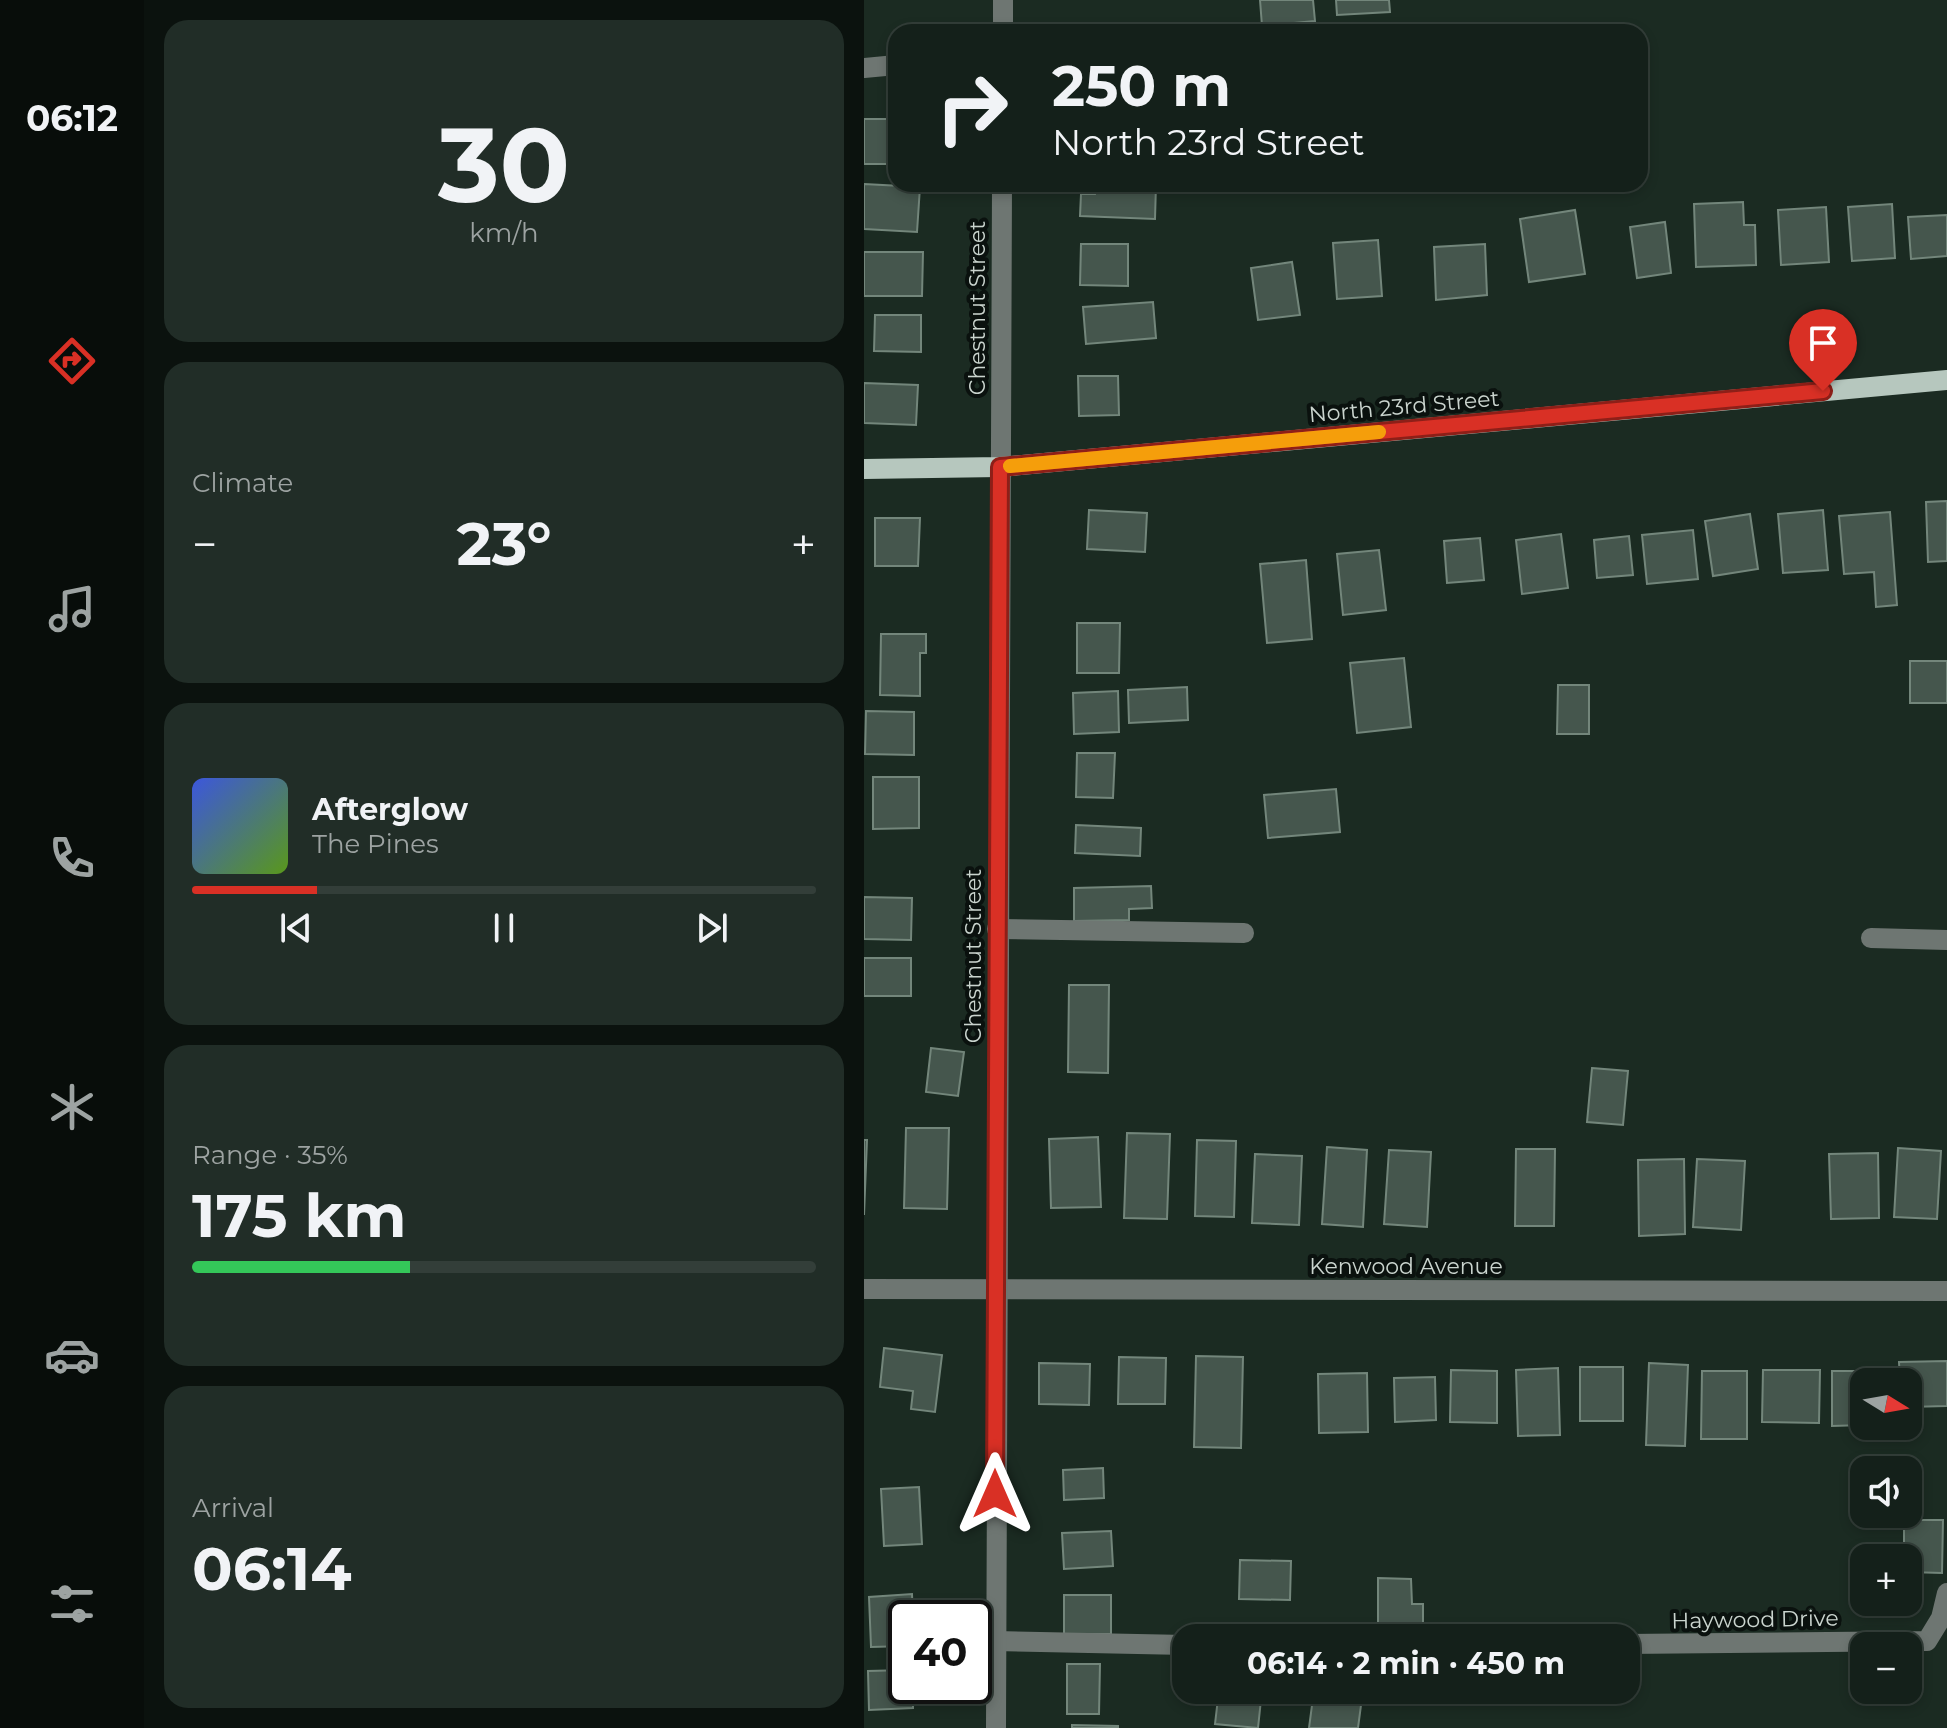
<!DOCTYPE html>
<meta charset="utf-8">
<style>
:root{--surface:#14201a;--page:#212d27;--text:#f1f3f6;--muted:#9da3a2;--line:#333e39;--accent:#d93025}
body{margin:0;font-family:Montserrat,sans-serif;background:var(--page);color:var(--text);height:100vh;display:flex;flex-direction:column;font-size:30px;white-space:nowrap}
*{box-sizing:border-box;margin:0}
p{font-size:26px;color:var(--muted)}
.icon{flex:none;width:44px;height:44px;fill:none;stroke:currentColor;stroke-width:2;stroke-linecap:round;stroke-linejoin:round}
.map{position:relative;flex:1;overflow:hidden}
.side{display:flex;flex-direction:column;gap:20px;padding:20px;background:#0b120e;width:720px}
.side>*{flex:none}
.top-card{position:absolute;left:24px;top:24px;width:760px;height:168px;border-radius:24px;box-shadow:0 4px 12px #0003,0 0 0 2px var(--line);background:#14201a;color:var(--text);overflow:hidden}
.needle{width:52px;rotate:101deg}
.buttons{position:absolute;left:986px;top:1368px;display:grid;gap:16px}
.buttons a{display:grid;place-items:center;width:72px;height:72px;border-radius:16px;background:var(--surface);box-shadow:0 4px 12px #0003,0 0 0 2px var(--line);font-size:40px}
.speed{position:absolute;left:24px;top:1600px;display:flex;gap:16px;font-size:40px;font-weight:700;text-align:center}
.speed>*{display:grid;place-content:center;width:104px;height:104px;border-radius:50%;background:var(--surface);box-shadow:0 4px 12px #0003,0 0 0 2px var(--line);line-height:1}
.speed .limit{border:4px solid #111;border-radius:12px;background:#fff;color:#111}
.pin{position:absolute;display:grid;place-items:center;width:68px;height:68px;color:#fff;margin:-82px -34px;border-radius:50% 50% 50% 0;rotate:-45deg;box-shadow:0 0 8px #0007}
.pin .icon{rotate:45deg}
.me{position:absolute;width:88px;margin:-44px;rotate:0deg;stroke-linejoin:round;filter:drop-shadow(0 0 6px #0008)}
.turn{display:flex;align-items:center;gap:28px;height:168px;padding:0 32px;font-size:36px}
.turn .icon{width:104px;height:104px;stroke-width:2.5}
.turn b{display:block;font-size:56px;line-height:68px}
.big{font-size:60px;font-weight:700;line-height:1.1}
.side .card{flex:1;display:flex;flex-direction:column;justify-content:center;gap:12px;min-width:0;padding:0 28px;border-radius:24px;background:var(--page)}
.side .dial{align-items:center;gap:0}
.dial b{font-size:104px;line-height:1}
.song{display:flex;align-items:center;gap:24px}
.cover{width:96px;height:96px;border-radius:12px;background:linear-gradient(135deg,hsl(230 70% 55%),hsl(90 70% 35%))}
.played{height:8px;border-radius:4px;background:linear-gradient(90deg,var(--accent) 20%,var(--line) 20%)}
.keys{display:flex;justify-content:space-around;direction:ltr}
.heat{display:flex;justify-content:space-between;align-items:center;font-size:44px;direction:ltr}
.charge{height:12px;border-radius:6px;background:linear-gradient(90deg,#34c759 35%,var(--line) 0)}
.trip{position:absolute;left:308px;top:1624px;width:468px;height:80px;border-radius:24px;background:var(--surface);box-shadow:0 4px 12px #0003,0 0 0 2px var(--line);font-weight:700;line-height:80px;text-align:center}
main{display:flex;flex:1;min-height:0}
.menu{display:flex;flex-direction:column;width:144px;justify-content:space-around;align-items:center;background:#080d0a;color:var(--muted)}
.menu .icon{width:56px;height:56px}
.menu .current{color:var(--accent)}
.menu b{font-size:36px;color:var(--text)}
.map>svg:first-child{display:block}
</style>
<main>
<nav class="menu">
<b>06:12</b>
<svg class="icon current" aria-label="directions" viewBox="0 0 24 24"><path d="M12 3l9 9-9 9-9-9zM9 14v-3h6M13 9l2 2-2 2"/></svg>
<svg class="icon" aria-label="music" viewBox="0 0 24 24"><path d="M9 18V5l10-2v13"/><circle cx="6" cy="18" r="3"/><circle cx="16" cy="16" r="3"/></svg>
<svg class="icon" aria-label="phone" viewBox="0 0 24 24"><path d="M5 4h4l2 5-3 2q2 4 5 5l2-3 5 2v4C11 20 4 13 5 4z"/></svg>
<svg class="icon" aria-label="climate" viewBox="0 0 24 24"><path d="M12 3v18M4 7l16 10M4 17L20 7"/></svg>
<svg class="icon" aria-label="car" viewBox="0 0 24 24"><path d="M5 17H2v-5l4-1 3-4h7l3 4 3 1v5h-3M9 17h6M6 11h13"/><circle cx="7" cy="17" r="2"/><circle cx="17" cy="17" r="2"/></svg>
<svg class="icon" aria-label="filters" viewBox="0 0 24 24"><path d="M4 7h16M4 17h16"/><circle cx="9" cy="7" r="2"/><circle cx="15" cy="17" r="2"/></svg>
</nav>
<section class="side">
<div class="card dial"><b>30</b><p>km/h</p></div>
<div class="card"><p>Climate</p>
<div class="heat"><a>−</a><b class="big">23°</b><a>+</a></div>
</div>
<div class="card">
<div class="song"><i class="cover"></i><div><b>Afterglow</b><p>The Pines</p></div></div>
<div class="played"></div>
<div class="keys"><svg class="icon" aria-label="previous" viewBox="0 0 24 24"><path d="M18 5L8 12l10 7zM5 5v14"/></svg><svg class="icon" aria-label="pause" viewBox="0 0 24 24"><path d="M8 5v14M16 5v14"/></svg><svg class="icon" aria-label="next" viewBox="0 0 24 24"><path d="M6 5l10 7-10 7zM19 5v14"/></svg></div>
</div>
<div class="card"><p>Range · 35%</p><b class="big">175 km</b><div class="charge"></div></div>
<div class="card"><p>Arrival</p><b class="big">06:14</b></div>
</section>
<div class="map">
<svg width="1083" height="1728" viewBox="0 0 1083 1728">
<rect width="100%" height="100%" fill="#1b2b22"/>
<!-- building -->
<g fill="#45564d" stroke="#73867b" stroke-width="2">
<polygon points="396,0 449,0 451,21 398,26"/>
<polygon points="472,0 525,0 526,12 473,15"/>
<rect x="0" y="119" width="32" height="45"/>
<polygon points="0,184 56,187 53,232 0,229"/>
<polygon points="232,184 292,184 291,219 216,216 217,194 231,194"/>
<polygon points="879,202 880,225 891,225 892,265 832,267 830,204"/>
<polygon points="1028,204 1031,258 988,261 984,207"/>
<polygon points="962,207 965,262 917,265 914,210"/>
<polygon points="711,210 721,274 665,282 656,219"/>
<polygon points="1083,215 1083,256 1047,259 1044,217"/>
<polygon points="801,222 807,273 773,278 766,227"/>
<polygon points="514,240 518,296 473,299 469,243"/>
<polygon points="217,244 264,244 264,286 216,285"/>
<polygon points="621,244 623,295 572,300 570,247"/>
<polygon points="0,252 59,252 58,296 0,296"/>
<polygon points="428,262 436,315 394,320 387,268"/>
<polygon points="289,302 292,338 222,344 219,307"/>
<polygon points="11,315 57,315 57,352 10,351"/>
<polygon points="214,376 254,376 255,415 215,416"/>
<polygon points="0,383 54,385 52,425 0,423"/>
<polygon points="1083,501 1083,561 1064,562 1062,502"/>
<polygon points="225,510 283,513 281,552 223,549"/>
<polygon points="959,510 964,570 919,573 914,514"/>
<polygon points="1026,512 1033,605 1012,607 1010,572 980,574 975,516"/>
<polygon points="886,514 894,569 849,576 841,521"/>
<polygon points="11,518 56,518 54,566 11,566"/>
<polygon points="829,530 834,579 783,584 778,535"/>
<polygon points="697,534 704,588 658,594 652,540"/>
<polygon points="765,536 769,575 733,578 730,540"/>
<polygon points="616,538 620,580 583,583 580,541"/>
<polygon points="515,550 522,610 479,615 473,554"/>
<polygon points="442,560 448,639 403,643 396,564"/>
<polygon points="213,623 256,623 255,673 213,673"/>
<polygon points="17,634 62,634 62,653 56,653 56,696 16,695"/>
<polygon points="540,658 547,727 493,733 486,663"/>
<rect x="1046" y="661" width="37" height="42"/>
<polygon points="694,685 725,685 725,734 693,734"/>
<polygon points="323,687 324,720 265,723 264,690"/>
<polygon points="254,691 255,732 210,734 209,693"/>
<polygon points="2,711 50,712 50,755 1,754"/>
<polygon points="213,753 251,753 249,798 212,797"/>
<polygon points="9,777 55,777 55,828 9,829"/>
<polygon points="472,789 476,832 404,838 400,795"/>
<polygon points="212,825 277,828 276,856 211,853"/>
<polygon points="287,886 288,908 265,909 265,920 210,921 210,888"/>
<polygon points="0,897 48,898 47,940 0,939"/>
<rect x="0" y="958" width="47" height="38"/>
<polygon points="205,985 245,985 244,1073 204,1072"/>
<polygon points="67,1048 100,1052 94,1096 62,1092"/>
<polygon points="728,1068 764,1071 759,1125 723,1122"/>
<polygon points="42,1128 85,1128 83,1209 40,1208"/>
<polygon points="263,1133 306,1134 303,1219 260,1218"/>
<polygon points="234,1137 237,1207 187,1208 185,1139"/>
<polygon points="0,1140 3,1140 0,1215"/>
<polygon points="333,1140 372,1141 370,1217 331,1216"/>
<polygon points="463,1147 503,1150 499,1227 458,1224"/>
<polygon points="1034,1148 1077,1151 1073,1219 1030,1217"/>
<polygon points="652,1149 691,1149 690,1226 651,1226"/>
<polygon points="525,1150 567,1152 563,1227 520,1224"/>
<polygon points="1014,1153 1015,1218 967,1219 965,1154"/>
<polygon points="391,1154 438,1156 435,1225 388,1223"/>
<polygon points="820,1159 821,1234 775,1236 774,1160"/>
<polygon points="833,1159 881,1161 877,1230 829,1227"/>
<polygon points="20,1348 78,1355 71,1412 47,1409 49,1391 16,1387"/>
<polygon points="332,1356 379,1357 377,1448 330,1447"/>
<polygon points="255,1357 302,1358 301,1404 254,1404"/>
<polygon points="1083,1361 1083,1406 1044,1407 1044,1382 1036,1382 1035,1362"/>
<polygon points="175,1363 226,1364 225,1405 175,1404"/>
<polygon points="785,1363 824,1365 821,1446 782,1445"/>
<rect x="716" y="1367" width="43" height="54"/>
<polygon points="694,1368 696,1435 654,1436 652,1370"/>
<polygon points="587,1370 633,1371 633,1423 586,1422"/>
<polygon points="899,1370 956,1370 955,1423 898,1422"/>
<polygon points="838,1371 883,1371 883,1439 837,1439"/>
<polygon points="968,1371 1021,1371 1021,1382 1000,1382 1000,1425 968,1426"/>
<polygon points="503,1373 504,1432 455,1433 454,1374"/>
<polygon points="571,1377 572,1420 531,1422 530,1378"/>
<polygon points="239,1468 240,1498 200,1500 199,1470"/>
<polygon points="55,1487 58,1544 20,1546 17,1489"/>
<polygon points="1040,1520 1079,1520 1078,1573 1044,1572 1044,1558 1040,1558"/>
<polygon points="247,1531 249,1566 200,1569 198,1533"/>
<polygon points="376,1560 427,1561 426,1600 375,1599"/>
<polygon points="514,1578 547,1579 548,1604 559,1604 559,1636 514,1636"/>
<polygon points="48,1594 49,1618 42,1618 42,1646 7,1647 5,1597"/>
<rect x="200" y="1595" width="47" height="39"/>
<polygon points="203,1664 236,1664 235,1714 203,1714"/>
<polygon points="1044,1665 1054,1665 1053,1697 1000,1699 1000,1690 1044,1690"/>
<polygon points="42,1670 42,1686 49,1686 49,1708 5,1710 4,1671"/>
<polygon points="355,1690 398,1690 394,1728 351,1724"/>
<polygon points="450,1690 499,1690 494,1728 445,1728"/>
<polygon points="208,1725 254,1726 254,1728 208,1728"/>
</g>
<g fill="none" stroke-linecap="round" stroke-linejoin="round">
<!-- minor -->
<g stroke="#6e7672" stroke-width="20">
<polyline points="139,32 139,0"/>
<polyline points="0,68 32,65"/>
<polyline points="133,929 380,933"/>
<polyline points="1007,938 1083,940"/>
<polyline points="0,1289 1083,1291"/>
<polyline points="131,1641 322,1645"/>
<polyline points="762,1644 1063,1641 1077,1618 1083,1593"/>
<polyline points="132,1728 138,184"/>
</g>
<!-- major -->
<polyline stroke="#b6c7be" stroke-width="20" points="0,469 136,467 1083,380"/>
</g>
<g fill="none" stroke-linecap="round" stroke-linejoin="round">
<!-- route casing -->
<g stroke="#8d1f18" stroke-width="20">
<polyline id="route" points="131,1494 136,467 959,391"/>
</g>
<!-- route -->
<use href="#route" stroke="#d93025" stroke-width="14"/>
<!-- slow -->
<polyline stroke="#f59e0b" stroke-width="14" points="146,466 515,432"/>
</g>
<g text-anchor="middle" stroke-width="8" stroke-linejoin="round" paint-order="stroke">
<!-- street labels -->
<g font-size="22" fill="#cad4ce" stroke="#0a110e">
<text transform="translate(113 308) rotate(-90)" y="8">Chestnut Street</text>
<text transform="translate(540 406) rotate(-5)" y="8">North 23rd Street</text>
<text transform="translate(109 956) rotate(-90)" y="8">Chestnut Street</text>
<text x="542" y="1274">Kenwood Avenue</text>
<text transform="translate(891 1619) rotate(-1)" y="8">Haywood Drive</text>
</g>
</g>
</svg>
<div class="buttons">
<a><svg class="needle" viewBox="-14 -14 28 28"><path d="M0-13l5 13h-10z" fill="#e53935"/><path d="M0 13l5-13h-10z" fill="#9da3a2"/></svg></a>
<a><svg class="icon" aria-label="sound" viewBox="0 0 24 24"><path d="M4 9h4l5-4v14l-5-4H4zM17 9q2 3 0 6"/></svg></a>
<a>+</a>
<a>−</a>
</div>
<div class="speed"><div class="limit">40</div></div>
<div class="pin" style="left:959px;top:391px;background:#d93025"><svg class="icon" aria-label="arrive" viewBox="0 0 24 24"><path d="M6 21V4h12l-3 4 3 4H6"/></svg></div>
<svg class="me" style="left:131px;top:1494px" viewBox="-20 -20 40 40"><path d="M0-17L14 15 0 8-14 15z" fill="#d93025" stroke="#fff" stroke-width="4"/></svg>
<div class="trip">06:14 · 2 min · 450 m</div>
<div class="top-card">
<div class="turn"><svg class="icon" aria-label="right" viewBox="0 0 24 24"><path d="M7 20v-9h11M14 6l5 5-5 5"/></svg><div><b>250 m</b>North 23rd Street</div></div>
</div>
</div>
</main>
